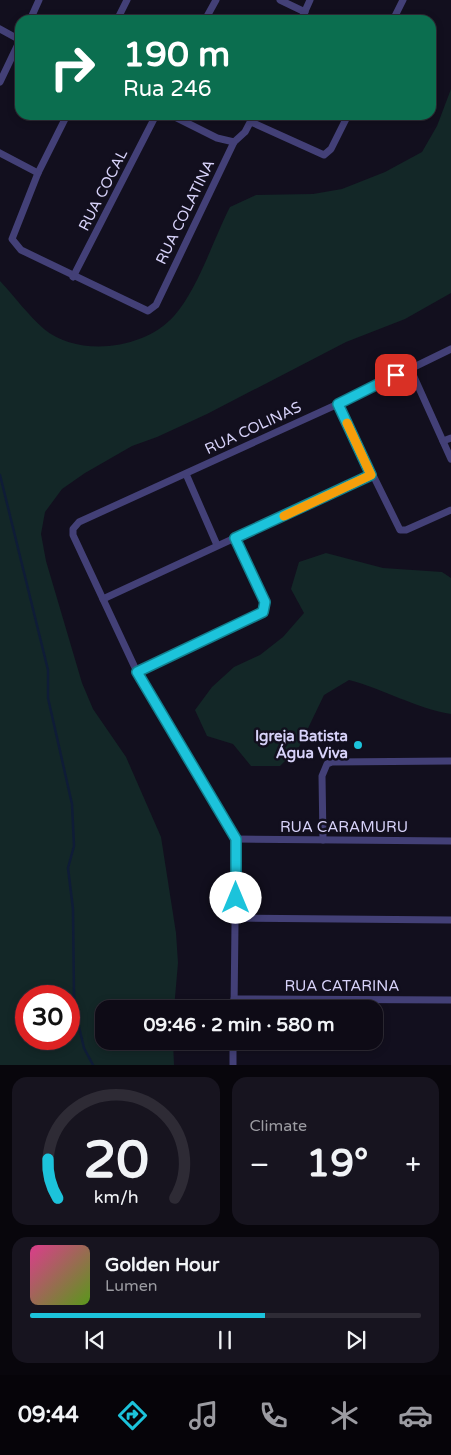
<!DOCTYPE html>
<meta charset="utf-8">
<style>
:root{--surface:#0e0b16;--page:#17141f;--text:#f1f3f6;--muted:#9b9ba1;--line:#2e2b35;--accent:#1cc3db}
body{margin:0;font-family:"Varela Round",sans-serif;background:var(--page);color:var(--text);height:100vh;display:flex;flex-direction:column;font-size:19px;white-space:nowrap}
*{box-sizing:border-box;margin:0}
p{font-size:16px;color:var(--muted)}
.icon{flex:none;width:28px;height:28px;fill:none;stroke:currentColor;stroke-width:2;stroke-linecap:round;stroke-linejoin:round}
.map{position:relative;height:1065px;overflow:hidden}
.panel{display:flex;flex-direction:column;gap:12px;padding:12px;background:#08060c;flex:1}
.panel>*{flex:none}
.hud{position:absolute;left:15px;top:15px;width:421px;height:105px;border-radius:15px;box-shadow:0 2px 8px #0003,0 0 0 1px var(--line);background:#0b6e4f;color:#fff;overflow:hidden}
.speed{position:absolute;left:15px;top:985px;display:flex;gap:10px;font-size:25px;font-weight:700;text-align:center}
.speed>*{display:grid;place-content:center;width:65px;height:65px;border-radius:50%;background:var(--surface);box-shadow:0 2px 8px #0003,0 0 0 1px var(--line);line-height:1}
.speed .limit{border:8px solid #d22;background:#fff;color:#111}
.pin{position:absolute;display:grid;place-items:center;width:42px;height:42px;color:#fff;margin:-21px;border-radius:10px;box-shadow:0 2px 8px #0006}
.me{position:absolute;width:55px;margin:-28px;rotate:0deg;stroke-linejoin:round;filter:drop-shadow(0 0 4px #0008)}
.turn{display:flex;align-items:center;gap:18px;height:105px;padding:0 25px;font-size:22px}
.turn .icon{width:65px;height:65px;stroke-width:2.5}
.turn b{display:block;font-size:35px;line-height:42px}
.big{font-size:38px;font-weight:700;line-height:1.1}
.panel .tile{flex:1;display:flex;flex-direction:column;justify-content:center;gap:8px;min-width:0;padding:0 18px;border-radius:15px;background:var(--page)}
.panel .dial{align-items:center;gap:0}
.dial svg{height:130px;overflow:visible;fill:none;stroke:var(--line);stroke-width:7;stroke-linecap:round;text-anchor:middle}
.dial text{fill:var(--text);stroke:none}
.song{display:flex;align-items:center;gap:15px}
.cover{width:60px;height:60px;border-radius:8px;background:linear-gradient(135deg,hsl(330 70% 55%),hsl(90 70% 35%))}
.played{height:5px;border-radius:2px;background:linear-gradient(90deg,var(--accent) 60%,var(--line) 60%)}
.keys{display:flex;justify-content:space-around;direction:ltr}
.heat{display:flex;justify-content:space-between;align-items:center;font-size:28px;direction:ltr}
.panel .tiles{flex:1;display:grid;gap:12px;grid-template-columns:1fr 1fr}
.tile:last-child{grid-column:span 2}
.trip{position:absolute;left:95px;top:1000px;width:288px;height:50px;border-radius:15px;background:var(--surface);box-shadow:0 2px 8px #0003,0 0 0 1px var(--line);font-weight:700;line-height:50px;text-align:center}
.tabs{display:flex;height:80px;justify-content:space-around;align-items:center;background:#060409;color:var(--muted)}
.tabs .icon{width:35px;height:35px}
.tabs .on{color:var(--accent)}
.tabs b{font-size:22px;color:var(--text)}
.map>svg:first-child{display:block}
</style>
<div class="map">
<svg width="451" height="1065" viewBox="0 0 451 1065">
<rect width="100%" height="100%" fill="#120f1e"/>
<!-- green -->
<g fill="#132727" fill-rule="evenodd">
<path d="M451 89V293L405 319 346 342 207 414 157 437 132 446 85 473 62 489 45 512 41 534 46 561 82 683 93 709 126 757 161 837 176 933 178 963 174 1009H104V1041H173L174 1065H0V281C14 296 28 315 44 329 79 358 145 349 174 316 198 289 213 240 230 207L256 195 313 194 342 189 385 172 422 152 437 126ZM26 996H69V1039H26Z"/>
<path d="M326 553 383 568 442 572 451 578V714C415 708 384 689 349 680L324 695 299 747 280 766H251L233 744 207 736 195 710 212 687 234 667 260 655 283 637 304 613 291 589 299 562Z"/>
</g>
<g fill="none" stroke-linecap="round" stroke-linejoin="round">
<!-- stream -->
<polyline stroke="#0f1c37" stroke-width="2.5" points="0,475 48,670 48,698 72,804 74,846 68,868 73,909 74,996 79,1027 84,1048 93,1065"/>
<!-- minor -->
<g stroke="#434077" stroke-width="7">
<polyline points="280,0 305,12"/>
<polyline points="30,20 39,0"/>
<polyline points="117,20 127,0"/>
<polyline points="205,20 216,0"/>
<polyline points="301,20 310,0"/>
<polyline points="393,20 403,0"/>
<polyline points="0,29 20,40"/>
<polyline points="0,82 20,40"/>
<polyline points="67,115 38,173 12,239 21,250 148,311 156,305 234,142 245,132 254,115"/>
<polyline points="171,115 217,138 234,142"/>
<polyline points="251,122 324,155 331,149 348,115"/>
<polyline points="0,153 38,173"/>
<polyline points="73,277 156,115"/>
<polyline points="410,368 451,459"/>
<polyline points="338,404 400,530 406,530 451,510"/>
<polyline points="443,441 451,438"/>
<polyline points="186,474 217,545"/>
<polyline points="103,599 371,475"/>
<polyline points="137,672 263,612 265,602 235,538"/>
<polyline points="236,839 451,841"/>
<polyline points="323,840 322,776 327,764 332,762 451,761"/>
<polyline points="236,918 451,920"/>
<polyline points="234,999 451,1000"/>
<polyline points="234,1009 236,839 137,672 73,535 73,529 79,522 338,404 451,349"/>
<polyline points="233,1065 233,1041"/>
</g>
</g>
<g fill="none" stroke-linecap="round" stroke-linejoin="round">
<!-- route casing -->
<g stroke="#127f8e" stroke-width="12">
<polyline id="route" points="236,898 236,839 137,672 263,612 265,602 235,538 371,475 338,404 396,375"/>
</g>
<!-- route -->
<use href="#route" stroke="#1cc3db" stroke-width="9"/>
<!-- slow -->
<polyline stroke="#f59e0b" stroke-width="9" points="284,516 371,475 347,423"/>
</g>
<!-- markers -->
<circle fill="#1cc3db" stroke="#120f1e" stroke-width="2" cx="358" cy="745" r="5"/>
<g text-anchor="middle" stroke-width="5" stroke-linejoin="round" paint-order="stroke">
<!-- street labels -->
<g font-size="15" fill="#d7d2f9" stroke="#120f1e">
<text transform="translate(103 190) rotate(-63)" y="5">RUA COCAL</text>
<text transform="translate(185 212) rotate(-64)" y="5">RUA COLATINA</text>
<text transform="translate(253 428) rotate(-25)" y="5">RUA COLINAS</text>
<text x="344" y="832">RUA CARAMURU</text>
<text x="342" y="991">RUA CATARINA</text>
</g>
<!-- poi labels -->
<g font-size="15" font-weight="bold" fill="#d7d2f9" stroke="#120f1e" text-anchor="end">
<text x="348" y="741">Igreja Batista<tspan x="348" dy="17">Água Viva</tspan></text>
</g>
</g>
</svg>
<div class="speed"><div class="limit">30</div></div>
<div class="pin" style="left:396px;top:375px;background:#d93025"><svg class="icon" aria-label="arrive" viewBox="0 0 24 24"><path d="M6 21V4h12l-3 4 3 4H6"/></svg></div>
<svg class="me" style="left:236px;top:898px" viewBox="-20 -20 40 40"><circle r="19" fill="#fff"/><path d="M0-13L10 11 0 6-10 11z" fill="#1cc3db"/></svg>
<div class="trip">09:46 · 2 min · 580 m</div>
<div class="hud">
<div class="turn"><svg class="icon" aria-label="right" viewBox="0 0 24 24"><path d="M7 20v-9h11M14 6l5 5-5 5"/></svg><div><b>190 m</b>Rua 246</div></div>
</div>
</div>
<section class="panel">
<div class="tiles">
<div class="tile dial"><svg viewBox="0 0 100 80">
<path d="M14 69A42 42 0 1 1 86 69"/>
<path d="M14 69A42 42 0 0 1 8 45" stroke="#1cc3db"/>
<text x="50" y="56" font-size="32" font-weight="700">20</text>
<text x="50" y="72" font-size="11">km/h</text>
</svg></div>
<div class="tile"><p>Climate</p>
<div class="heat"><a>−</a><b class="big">19°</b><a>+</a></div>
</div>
<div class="tile">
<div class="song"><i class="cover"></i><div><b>Golden Hour</b><p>Lumen</p></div></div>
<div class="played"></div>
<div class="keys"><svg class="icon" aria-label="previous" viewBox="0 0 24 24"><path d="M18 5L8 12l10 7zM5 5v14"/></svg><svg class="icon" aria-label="pause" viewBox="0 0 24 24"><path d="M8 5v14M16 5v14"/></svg><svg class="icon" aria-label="next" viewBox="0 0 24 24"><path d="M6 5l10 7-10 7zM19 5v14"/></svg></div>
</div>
</div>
</section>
<nav class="tabs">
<b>09:44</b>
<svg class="icon on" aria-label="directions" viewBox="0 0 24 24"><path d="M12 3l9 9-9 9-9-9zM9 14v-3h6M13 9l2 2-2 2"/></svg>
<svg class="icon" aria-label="music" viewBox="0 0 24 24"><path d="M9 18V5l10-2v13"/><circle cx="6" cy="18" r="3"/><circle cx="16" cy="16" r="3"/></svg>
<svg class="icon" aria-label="phone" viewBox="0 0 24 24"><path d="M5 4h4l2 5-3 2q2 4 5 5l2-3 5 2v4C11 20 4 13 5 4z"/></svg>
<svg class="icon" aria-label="climate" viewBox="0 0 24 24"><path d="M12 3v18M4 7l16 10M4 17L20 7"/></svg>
<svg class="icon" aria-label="car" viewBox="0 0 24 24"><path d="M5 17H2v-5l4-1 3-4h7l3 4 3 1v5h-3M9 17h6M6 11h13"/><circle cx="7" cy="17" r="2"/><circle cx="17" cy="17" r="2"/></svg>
</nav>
